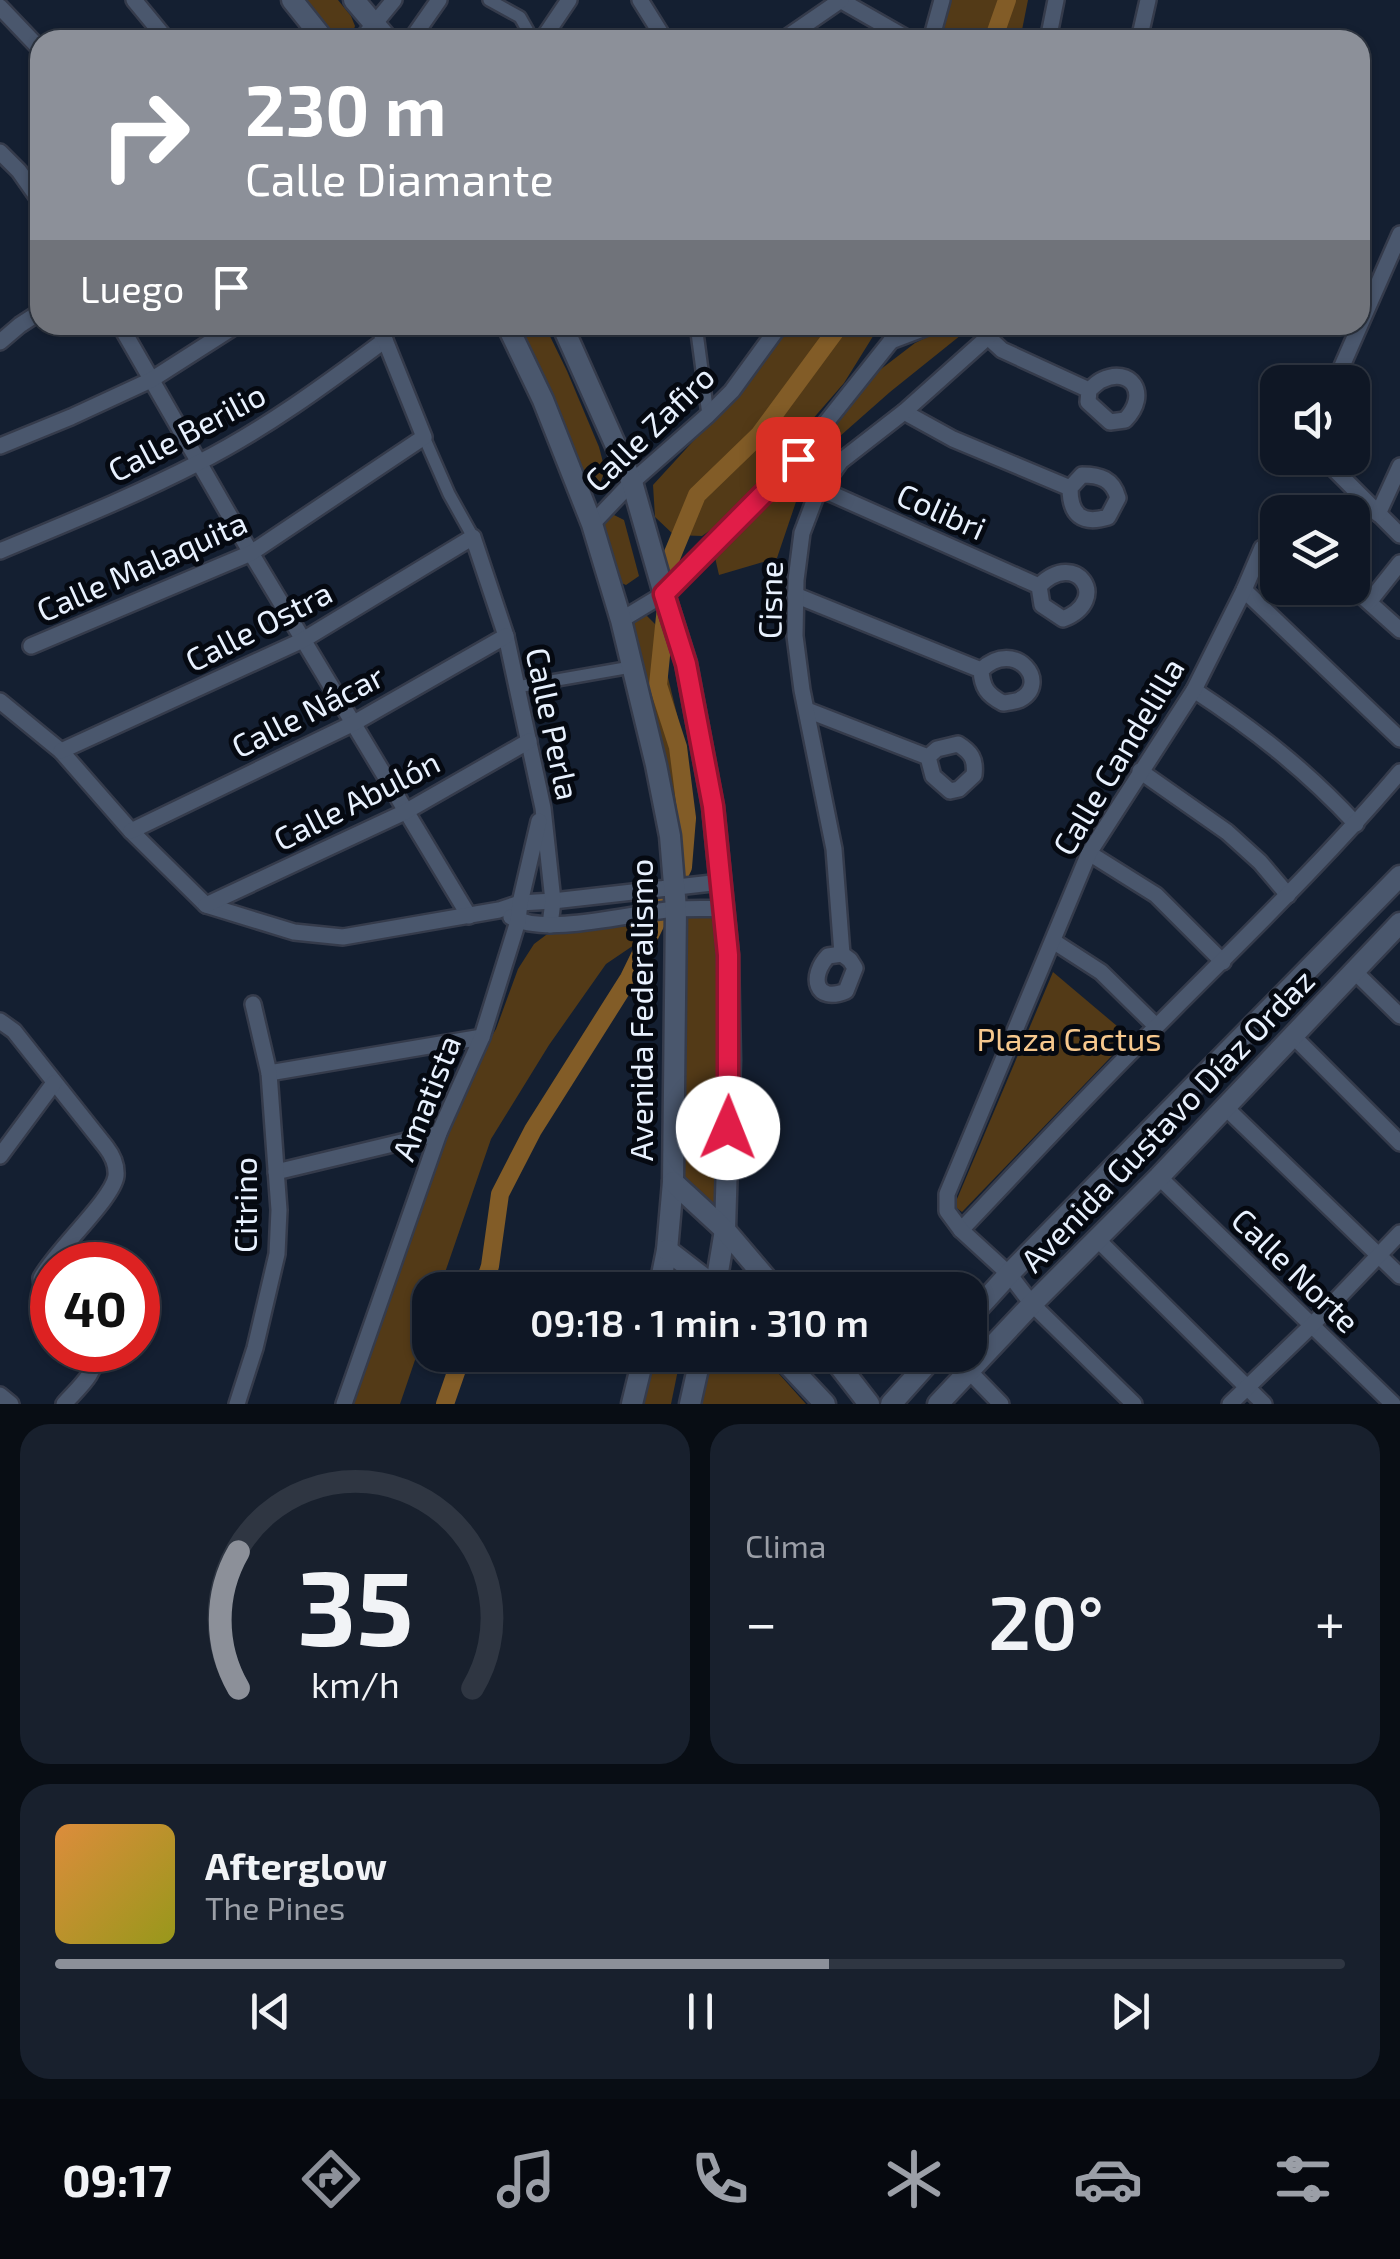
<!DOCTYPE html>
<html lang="es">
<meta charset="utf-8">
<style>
:root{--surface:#0f1725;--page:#18202d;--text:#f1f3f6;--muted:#9b9fa7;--line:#2f3642;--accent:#8c9099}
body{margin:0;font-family:"Exo 2",sans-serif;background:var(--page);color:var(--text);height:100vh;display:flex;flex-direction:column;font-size:38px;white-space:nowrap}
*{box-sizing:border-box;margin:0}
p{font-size:32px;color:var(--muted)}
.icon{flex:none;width:55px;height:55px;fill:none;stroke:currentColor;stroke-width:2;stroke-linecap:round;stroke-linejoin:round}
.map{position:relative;height:1404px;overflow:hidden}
.side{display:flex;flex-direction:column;gap:20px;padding:20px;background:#080d14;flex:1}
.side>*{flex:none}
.banner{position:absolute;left:30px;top:30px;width:1340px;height:305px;border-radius:30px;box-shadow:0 2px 8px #0004,0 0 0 2px var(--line);background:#8c9099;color:#fff;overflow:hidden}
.controls{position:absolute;left:1260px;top:365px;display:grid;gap:20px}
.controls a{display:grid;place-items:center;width:110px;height:110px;border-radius:20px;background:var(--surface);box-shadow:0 2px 8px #0004,0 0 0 2px var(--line);font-size:50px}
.speed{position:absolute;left:30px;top:1242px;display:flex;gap:20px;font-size:50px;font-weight:700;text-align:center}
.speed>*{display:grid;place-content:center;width:130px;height:130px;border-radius:50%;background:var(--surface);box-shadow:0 2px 8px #0004,0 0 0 2px var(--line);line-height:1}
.speed .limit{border:15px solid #d22;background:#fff;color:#111}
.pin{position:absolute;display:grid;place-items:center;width:85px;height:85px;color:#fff;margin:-42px;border-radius:20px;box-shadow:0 5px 15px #0006}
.me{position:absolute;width:110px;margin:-55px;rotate:1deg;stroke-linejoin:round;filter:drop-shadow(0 0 8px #0008)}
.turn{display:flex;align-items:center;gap:35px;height:210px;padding:0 50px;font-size:45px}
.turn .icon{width:130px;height:130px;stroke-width:2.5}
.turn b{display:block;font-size:70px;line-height:85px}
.then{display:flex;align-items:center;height:95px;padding:0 50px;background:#0003;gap:20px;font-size:38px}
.big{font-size:75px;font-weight:600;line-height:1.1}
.side .tile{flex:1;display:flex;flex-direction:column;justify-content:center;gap:15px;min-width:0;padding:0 35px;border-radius:30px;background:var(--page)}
.side .dial{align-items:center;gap:0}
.dial svg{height:260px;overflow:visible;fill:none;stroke:var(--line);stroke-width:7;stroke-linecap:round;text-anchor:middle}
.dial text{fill:var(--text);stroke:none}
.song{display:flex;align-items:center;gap:30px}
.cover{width:120px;height:120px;border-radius:15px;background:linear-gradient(135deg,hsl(30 70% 55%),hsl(60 70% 35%))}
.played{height:10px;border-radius:5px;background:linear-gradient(90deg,var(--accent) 60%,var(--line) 60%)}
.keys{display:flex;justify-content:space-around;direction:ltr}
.heat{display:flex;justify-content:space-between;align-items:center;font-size:55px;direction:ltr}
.side .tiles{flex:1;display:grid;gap:20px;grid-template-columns:1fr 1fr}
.tile:last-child{grid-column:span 2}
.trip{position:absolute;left:412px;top:1272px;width:575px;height:100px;border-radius:30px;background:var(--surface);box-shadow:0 2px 8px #0004,0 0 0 2px var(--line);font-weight:600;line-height:100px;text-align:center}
.tab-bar{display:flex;height:160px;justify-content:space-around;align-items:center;background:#06090f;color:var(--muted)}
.tab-bar .icon{width:70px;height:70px}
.tab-bar .selected{color:var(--accent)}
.tab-bar b{font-size:45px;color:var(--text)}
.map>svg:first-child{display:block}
</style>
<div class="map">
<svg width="1400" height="1404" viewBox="0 0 1400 1404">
<rect width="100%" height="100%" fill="#141f31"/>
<!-- green -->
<g fill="#533a17">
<polygon points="300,0 338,0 351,16 355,26 353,32 343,40 335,39"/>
<polygon points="947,0 1028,0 1020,40 935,40"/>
<polygon points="514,325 545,326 567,371 599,447 605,470 600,484 593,487 586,484"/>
<polygon points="792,325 880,325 844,383 725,520 702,536 674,535 655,517 653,485 750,379"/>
<polygon points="952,325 963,325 966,331 890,392 822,452 800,490 777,558 719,575 714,553 868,379 915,343"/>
<polygon points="610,513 624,520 639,576 626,585 619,582 598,527"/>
<polygon points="639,614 646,615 655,624 681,731 696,820 693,830 681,835 674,821 628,625"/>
<polygon points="676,909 725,909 725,1229 674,1182"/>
<polygon points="641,925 637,943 606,964 549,1045 491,1139 439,1290 430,1290 430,1316 400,1404 346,1404 466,1079 496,1029 518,969 534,944 546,935 559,932"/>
<polygon points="1053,972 1130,1037 962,1212 954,1206"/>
<polygon points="649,1355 681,1355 671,1404 638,1404"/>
<polygon points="706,1355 762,1355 806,1404 696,1404"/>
</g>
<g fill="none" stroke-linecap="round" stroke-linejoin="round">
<!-- canal -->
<g stroke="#825c27" stroke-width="18">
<polyline points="993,40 1007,0"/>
<polyline points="482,1290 490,1266 500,1194 533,1130 629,978 683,867 687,818 678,747 658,685 671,558 697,495 759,435 840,325"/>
<polyline points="445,1404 462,1355"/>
</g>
<!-- pedestrian casing -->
<g stroke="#353b4b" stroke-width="16">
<g id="pedestrian">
<polyline points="489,0 520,17 533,40"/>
<polyline points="696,325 708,415"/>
<polyline points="424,437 449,494 473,537"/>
<polyline points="517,687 631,667"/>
</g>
</g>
<!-- minor casing -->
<g stroke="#353b4b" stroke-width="20">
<g id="minor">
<polyline points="134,0 167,40"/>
<polyline points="640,0 665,40"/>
<polyline points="840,0 910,40"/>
<polyline points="0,7 40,49"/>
<polyline points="361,40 394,0"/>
<polyline points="411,40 439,0"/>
<polyline points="542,40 569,0"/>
<polyline points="783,40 841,0"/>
<polyline points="931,40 942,0"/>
<polyline points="1048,40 1056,0"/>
<polyline points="1139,40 1148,0"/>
<polyline points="0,152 19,171 40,201"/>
<polyline points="120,325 251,553 469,916"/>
<path d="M975 325 1002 350 1089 390C1093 387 1097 382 1102 380 1130 366 1151 393 1125 420L1110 422 1088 402 1089 390"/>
<polyline points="891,341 933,325"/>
<polyline points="0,342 20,325 40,312"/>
<polyline points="1335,382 1400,234"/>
<path d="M904 412 953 439 1070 488 1082 475C1100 475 1113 479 1118 498L1108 517C1082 525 1070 515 1070 488"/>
<polyline points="0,446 71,417 151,380 237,325"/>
<polyline points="1323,458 1400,535"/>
<path d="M821 489 1039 586C1076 548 1112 600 1063 619L1042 605 1039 586"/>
<polyline points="1378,514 1400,466"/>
<polyline points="592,524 632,482 708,415 732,391 780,325"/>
<path d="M0 551C67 523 134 496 198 463 265 429 325 385 385 340"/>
<polyline points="1352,587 1400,630"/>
<polyline points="1244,590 1400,739"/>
<path d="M795 595 981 670C1016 637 1052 684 1019 700 1018 701 1004 703 1003 703 987 695 982 687 981 670"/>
<polyline points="1369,602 1400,563"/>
<polyline points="621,620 664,594 797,459 891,341 895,325"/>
<polyline points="31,646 251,553 424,437 385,340 376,325"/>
<path d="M1194 690C1255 730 1306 770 1356 824"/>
<polyline points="0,701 61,751 131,831 206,905 294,932 343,937 499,910 520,903 553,901 721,882"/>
<path d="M807 710 928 757 937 749 958 744C971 752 976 759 974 775L959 789 950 791 933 776 928 757"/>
<polyline points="61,751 303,640 473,537 506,636 543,808 553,901 550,925"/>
<polyline points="1140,771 1227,832 1260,862 1288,895"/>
<polyline points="131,831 354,723 506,636"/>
<polyline points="1089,853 1156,895 1223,962"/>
<polyline points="206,905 405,812 529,741"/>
<path d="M511 917C548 937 634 912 677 909 693 908 709 909 725 908"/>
<polyline points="1053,941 1101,972 1156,1026"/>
<path d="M842 954 828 956C809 976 815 1004 846 991L855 968 850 960 842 954 834 849 802 690 795 636 796 580 802 533 816 496 841 461 904 412 989 336 997 325"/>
<polyline points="1355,972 1400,1016"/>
<path d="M0 1021 14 1031 106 1147C113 1156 117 1165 116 1176 113 1199 54 1252 41 1278L42 1287 52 1300"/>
<polyline points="1292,1035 1400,1143"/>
<polyline points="269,1073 482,1037"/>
<polyline points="1225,1107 1400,1276"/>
<polyline points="0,1156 54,1083"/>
<polyline points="276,1172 439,1133"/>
<polyline points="1159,1177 1393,1404"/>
<path d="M961 1230C1026 1162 1090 1092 1157 1026 1239 943 1324 862 1400 772"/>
<polyline points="1097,1239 1264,1404"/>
<polyline points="968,1370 1001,1404"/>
<polyline points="0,1395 11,1404"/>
<path d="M64 1404C79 1387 97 1374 96 1350"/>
<polyline points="237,1404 255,1348 277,1254 279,1210 269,1073 253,1004"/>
<polyline points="344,1404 439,1133 482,1037 518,921 520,903 539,821"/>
<polyline points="1134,1404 1032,1304 1009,1274 961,1230 947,1211 947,1194 1089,853 1194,690 1244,590 1262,548"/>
<polyline points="1230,1404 1312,1325 1400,1233"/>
</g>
</g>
<!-- tertiary casing -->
<g stroke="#353b4b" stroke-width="25">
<g id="tertiary">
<polyline points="292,0 324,40"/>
<polyline points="354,0 388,40"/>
<polyline points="507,325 543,400 592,524 621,620 656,765 670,836 676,909 673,1182 667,1250 659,1290"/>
<polyline points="562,325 632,482 664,594 686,663 713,807 728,955 730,1060 725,1230 715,1290"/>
<polyline points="673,1182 725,1230 776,1290"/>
<polyline points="667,1250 719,1290"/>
<polyline points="970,1317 1009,1274 1400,876"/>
<polyline points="779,1355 825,1404"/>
<polyline points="831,1355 869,1404"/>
<polyline points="632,1404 644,1355"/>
<polyline points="690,1404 701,1355"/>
<polyline points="891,1404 935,1355"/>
<polyline points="938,1404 1032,1304 1159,1177 1400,923"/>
</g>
</g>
<!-- pedestrian -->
<use href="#pedestrian" stroke="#4a576d" stroke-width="11"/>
<!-- minor -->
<use href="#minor" stroke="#4a576d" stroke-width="15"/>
<!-- tertiary -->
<use href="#tertiary" stroke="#4a576d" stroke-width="20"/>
</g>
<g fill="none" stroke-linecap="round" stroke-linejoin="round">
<!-- route casing -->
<g stroke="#92132f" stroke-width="25">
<polyline id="route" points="728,1128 728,955 713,806 686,664 664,594 798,459"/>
</g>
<!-- route -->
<use href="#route" stroke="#e11d48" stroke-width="18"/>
</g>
<g text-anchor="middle" stroke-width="10" stroke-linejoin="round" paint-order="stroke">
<!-- street labels -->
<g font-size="32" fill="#e8f1fe" stroke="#050911">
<text transform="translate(650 429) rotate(-44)" y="11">Calle Zafiro</text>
<text transform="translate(187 433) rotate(-28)" y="11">Calle Berilio</text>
<text transform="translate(941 512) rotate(24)" y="11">Colibri</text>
<text transform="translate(142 567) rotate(-24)" y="11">Calle Malaquita</text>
<text transform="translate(771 600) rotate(-89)" y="11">Cisne</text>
<text transform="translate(259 627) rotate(-27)" y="11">Calle Ostra</text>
<text transform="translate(308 712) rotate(-27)" y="11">Calle Nácar</text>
<text transform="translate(552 724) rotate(78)" y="11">Calle Perla</text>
<text transform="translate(1119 757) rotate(-59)" y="11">Calle Candelilla</text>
<text transform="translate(357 801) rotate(-27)" y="11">Calle Abulón</text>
<text transform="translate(642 1010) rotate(-90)" y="11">Avenida Federalismo</text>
<text transform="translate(427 1098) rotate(-68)" y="11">Amatista</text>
<text transform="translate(1168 1121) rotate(-46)" y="11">Avenida Gustavo Díaz Ordaz</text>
<text transform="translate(246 1205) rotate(-90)" y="11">Citrino</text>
<text transform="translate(1295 1271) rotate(44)" y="11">Calle Norte</text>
</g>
<!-- park labels -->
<g font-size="32" fill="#f7c88d" stroke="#050911">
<text x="1069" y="1051">Plaza Cactus</text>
</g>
</g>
</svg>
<div class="controls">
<a><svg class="icon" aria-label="sound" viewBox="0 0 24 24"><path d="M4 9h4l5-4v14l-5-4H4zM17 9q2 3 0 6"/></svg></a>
<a><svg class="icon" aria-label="layers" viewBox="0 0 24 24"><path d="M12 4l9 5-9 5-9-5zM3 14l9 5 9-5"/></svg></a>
</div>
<div class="speed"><div class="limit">40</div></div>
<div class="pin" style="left:798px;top:459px;background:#d93025"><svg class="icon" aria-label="arrive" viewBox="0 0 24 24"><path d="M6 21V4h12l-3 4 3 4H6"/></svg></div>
<svg class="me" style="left:728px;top:1128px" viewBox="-20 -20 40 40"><circle r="19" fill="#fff"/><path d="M0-13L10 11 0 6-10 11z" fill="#e11d48"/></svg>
<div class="trip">09:18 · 1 min · 310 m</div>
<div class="banner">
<div class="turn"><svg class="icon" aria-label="right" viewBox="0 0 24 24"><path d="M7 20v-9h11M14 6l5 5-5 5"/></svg><div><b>230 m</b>Calle Diamante</div></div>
<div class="then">Luego<svg class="icon" aria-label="arrive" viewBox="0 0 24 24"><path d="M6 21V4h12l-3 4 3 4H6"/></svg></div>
</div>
</div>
<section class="side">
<div class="tiles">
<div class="tile dial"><svg viewBox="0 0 100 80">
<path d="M14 69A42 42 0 1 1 86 69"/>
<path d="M14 69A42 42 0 0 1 14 27" stroke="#8c9099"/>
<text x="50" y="56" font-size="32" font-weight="700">35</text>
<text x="50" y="72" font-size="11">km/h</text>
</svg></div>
<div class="tile"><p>Clima</p>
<div class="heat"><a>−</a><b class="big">20°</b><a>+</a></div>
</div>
<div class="tile">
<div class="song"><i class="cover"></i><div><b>Afterglow</b><p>The Pines</p></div></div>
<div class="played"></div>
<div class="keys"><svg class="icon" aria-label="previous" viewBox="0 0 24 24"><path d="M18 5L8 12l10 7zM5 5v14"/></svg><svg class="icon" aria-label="pause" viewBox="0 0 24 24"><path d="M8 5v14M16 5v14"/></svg><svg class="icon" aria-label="next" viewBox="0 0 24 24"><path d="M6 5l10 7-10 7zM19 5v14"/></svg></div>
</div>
</div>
</section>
<nav class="tab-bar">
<b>09:17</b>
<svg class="icon selected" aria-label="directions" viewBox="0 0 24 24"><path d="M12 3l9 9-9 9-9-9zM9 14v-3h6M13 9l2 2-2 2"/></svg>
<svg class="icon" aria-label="music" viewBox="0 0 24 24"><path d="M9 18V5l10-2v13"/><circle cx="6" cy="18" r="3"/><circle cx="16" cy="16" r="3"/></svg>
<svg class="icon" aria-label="phone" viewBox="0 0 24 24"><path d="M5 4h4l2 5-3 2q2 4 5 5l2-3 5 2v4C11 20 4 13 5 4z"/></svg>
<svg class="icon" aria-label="climate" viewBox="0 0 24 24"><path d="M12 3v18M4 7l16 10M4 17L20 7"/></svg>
<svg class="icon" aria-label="car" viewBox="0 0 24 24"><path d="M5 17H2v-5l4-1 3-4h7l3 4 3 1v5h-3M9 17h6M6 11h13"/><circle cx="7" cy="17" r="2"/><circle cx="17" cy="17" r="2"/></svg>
<svg class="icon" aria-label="filters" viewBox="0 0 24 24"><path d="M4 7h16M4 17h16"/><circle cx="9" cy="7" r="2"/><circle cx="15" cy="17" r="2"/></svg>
</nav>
